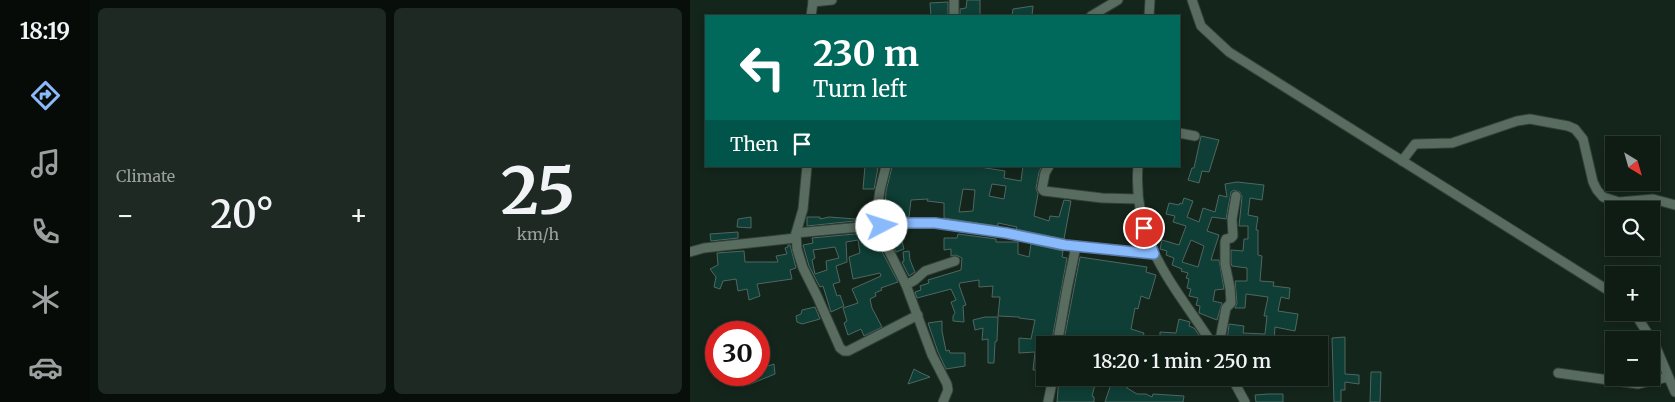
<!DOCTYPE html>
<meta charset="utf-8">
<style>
:root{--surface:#0f1c14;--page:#1d2922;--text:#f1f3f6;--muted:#9ba1a0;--line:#2f3a34;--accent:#89bafc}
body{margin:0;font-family:Merriweather,serif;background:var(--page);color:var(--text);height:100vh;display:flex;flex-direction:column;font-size:19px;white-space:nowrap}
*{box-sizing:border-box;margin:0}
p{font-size:16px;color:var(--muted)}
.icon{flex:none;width:28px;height:28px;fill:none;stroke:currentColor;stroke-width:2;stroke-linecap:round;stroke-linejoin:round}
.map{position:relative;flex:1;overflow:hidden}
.side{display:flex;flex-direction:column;gap:8px;padding:8px;background:#080f0b;width:600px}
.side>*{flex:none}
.guide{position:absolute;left:15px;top:15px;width:475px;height:152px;border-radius:0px;box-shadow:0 2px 8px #0003,0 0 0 1px var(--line);background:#00695c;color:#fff;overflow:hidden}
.needle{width:32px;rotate:143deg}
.fabs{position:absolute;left:915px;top:136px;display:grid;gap:10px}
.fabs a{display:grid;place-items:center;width:55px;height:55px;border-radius:0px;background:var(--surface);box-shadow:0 2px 8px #0003,0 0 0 1px var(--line);font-size:25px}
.speed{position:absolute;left:15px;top:321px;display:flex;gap:10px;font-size:25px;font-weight:700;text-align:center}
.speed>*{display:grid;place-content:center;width:65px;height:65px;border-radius:50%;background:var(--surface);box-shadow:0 2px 8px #0003,0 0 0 1px var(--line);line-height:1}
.speed .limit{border:8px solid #d22;background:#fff;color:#111}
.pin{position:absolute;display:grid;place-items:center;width:42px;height:42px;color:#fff;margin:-21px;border:2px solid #fff;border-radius:50%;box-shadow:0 1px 5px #0007}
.me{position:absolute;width:55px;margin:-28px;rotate:85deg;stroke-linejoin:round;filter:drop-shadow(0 0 4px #0008)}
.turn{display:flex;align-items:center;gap:18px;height:105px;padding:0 25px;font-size:22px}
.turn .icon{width:65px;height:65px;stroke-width:2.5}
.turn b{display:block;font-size:35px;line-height:42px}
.then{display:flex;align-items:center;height:48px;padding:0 25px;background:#0003;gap:10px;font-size:19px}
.big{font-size:38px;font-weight:600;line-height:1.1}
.side .widget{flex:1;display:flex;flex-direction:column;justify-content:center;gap:8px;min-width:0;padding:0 18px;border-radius:8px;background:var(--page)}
.side .dial{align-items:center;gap:0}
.dial b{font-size:65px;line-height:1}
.heat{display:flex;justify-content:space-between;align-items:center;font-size:28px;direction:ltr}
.side .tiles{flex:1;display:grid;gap:8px;grid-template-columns:repeat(2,1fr)}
.trip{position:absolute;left:346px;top:336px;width:292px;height:50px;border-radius:0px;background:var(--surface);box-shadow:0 2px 8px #0003,0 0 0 1px var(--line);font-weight:600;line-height:50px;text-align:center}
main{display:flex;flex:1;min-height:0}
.tabs{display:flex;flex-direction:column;width:90px;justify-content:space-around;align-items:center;background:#060b08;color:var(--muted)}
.tabs .icon{width:35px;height:35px}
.tabs .current{color:var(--accent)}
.tabs b{font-size:22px;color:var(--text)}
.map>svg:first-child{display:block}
</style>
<main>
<nav class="tabs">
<b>18:19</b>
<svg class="icon current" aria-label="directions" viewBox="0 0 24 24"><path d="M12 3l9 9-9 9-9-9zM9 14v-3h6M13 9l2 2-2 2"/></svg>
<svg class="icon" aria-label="music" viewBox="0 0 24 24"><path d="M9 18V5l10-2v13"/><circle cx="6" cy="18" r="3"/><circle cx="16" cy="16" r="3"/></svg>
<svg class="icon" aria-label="phone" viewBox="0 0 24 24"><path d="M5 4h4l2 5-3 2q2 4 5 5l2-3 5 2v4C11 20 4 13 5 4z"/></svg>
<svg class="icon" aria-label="climate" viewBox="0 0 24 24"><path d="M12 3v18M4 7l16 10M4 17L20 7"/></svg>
<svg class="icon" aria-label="car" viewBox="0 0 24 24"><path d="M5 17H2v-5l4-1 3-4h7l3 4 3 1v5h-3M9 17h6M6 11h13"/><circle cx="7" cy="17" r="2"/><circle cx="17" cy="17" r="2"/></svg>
</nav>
<section class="side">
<div class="tiles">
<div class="widget"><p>Climate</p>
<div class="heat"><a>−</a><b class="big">20°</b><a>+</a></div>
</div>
<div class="widget dial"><b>25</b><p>km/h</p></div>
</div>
</section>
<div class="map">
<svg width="985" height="402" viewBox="0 0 985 402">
<rect width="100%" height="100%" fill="#14251b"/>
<!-- building -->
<g fill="#0e3e35" stroke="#506761" fill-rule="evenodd">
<polygon points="277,0 290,0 290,16 270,16 270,9 276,8"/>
<polygon points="258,2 258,16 241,16 240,3"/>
<polygon points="343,6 342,16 322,16 323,9"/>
<polygon points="511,136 529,140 519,172 512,171 509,183 498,180 502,168 504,168"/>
<polygon points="175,166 188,168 184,189 173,189"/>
<path d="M206 166H283L315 171 314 178 331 181 333 166H352L349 172 346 188 348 194 344 216 359 221 360 216 369 217 374 200 381 201 374 239 326 229 327 227 308 223V226L254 218V203L237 201 238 199 221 200 219 217 197 218 195 207 196 191 202 167ZM302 184 316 186 314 199 299 196ZM273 189 285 190 283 211 269 212Z"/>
<path d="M547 182 574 185 572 200 560 198 558 215 568 217 566 230H568V255L572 256 570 281 584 282 583 286 600 288 599 299 591 297 588 311 608 314 605 331 585 327 584 342 575 341V345H540V342H537L539 324 554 326 553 333 575 334 577 316H574L578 297 556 294 555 308H545L547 303 545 281H557V268L542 266 541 263V250L553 251 554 239H558V226H549L552 197 550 192 544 190 541 192 536 219 522 217 517 231 529 235 521 260H529L534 289 525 290 523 301 532 303 527 320 509 313 510 306 506 305 508 298 499 296 501 289 497 288 499 279 496 278 498 273 491 271 492 269 482 265 484 258 476 255 477 251 470 249 472 240 489 245 496 226 483 222 485 216 476 214 479 203 489 205 490 203 492 204 494 198 503 201 497 217 509 222 513 208 525 212 529 195 537 197 535 184ZM501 240 514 246 508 267 492 262Z"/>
<polygon points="183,213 184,219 117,226 117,217 130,217 130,219 139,217 166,219 178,217 177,214"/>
<polygon points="61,217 61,228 47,227 48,219"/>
<polygon points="209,230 214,249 206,252 200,239 199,231"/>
<polygon points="48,232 48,238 21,241 20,234"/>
<path d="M186 232 188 244 208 282 191 288 192 290 185 293 186 296 180 299 182 308 192 327 174 336 171 329 158 335 154 323 157 321 153 308 168 303 162 289 191 276 190 273 163 279 159 257 170 253 168 240 156 242 157 262 146 266 150 282 143 284 147 296 150 295 154 306 141 312 133 286 130 287 119 266 113 245 123 243 122 238ZM145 247 149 258 136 261 137 270 125 274 122 260 125 258 123 250Z"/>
<polygon points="268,234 306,239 306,242 328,242 328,254 339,257 341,244 373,251 372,257 377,258 361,345 355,345 354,358 355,358 355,370 343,370 345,352 329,353 329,338 341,339 345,320 329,318 329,317 308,316 310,297 302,297 303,286 289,287 289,280 270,283 269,285 276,305 273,306 274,322 263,321 263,316 265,313 261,302 266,300 261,289 227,298 225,292 231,290 230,286 239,283 238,280 271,270 272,258 266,255 261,256 261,249 254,250 254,238 267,238"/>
<polygon points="98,245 100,245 106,268 100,270 102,279 67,284 70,296 59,300 57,289 48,291 46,279 33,281 30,289 24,287 26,277 20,269 28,265 27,253 54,251 55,262 88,262 86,256 97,254 95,248 98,247"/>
<polygon points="219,251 220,260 225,272 219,276 212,262 214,261 213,252"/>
<polygon points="390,257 457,267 456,272 466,275 462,289 459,299 451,296 448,309 445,308 441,329 454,333 453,337 470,338 470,332 486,333 489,319 500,322 499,326 504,328 509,335 508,340 513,341 515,345 401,345 378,343 378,345 373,345"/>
<polygon points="125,307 130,319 112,324 107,322 106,316 111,314 112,310"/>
<polygon points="295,317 308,317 307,341 305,342 304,363 298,363 298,339 292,340 293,328 285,330 283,320"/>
<polygon points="252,321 252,331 256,351 259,350 260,353 275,353 275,366 256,369 248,352 238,323"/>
<polygon points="655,337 655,374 669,375 669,384 655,382 655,390 651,390 651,402 644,402 642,338"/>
<polygon points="84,364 85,374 58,385 55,375 69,375 69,369"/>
<polygon points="224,369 229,372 240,377 218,384"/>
<polygon points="681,372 691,372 690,402 680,402"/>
<polygon points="369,378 403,378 402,381 406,381 402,396 404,397 404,402 367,402"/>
<polygon points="422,381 437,387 437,388 447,394 456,394 462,397 463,394 494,396 493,402 415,402"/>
<polygon points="578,394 593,394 593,402 566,402 565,395"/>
</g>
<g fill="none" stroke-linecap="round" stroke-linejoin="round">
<!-- minor casing -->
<g stroke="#334038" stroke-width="11">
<g id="minor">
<polyline points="123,0 123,2 142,0"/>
<polyline points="264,0 264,16"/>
<polyline points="502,0 511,26 539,52 924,294"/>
<polyline points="121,16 123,2"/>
<polyline points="401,16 428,0"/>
<polyline points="459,16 460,0"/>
<polyline points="489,133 505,136"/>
<polyline points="712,161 725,144 762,143 827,121 840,119 878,126 885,129 893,139 903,182 907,190 913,197 929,202 963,199 985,205"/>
<polyline points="117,166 113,209 106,233 107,249 113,268 127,296 150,348 154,351 158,351 228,315"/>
<polyline points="196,166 190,190 188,204 194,241 216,285 242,355 257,384 258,390 253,402"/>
<polyline points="359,166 355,173 352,189 354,191 412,198 448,199"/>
<path d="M448 166C442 243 485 286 523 345"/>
<polyline points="106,233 213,223 245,223 316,233 375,245 464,254"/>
<polyline points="0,252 14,248 106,238"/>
<polyline points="216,285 225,280 235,271 265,261"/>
<polyline points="944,312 965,345 985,392"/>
<polyline points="367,345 377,289 386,246"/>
<polyline points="529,345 536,308 541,303 540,288 535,264 535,242 536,239 541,238 543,236 542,219 546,196"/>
<polyline points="868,373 948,384 978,377"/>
<polyline points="542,378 555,402"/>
<polyline points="358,402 363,378"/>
</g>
</g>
<!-- minor -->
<use href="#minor" stroke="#596c60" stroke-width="9"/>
</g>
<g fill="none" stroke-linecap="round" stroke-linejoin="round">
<!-- route casing -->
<g stroke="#5979a4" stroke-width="12">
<polyline id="route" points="192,226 213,223 245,223 316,233 375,245 464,254 454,228"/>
</g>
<!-- route -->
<use href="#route" stroke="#89bafc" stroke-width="9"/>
</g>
</svg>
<div class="fabs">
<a><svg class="needle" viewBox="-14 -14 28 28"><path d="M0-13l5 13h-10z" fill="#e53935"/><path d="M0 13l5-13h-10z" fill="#9ba1a0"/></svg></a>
<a><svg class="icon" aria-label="search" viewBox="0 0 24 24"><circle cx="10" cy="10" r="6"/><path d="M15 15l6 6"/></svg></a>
<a>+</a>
<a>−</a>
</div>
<div class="speed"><div class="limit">30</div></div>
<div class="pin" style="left:454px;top:228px;background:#d93025"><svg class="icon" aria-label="arrive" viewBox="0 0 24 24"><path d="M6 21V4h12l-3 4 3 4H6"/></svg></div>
<svg class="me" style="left:192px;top:226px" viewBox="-20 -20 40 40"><circle r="19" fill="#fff"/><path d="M0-13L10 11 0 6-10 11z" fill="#89bafc"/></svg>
<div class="trip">18:20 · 1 min · 250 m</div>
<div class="guide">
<div class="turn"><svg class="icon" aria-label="left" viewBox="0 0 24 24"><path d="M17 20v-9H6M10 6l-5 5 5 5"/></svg><div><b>230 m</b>Turn left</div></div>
<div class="then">Then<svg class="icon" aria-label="arrive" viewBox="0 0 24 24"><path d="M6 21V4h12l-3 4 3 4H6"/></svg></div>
</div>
</div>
</main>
